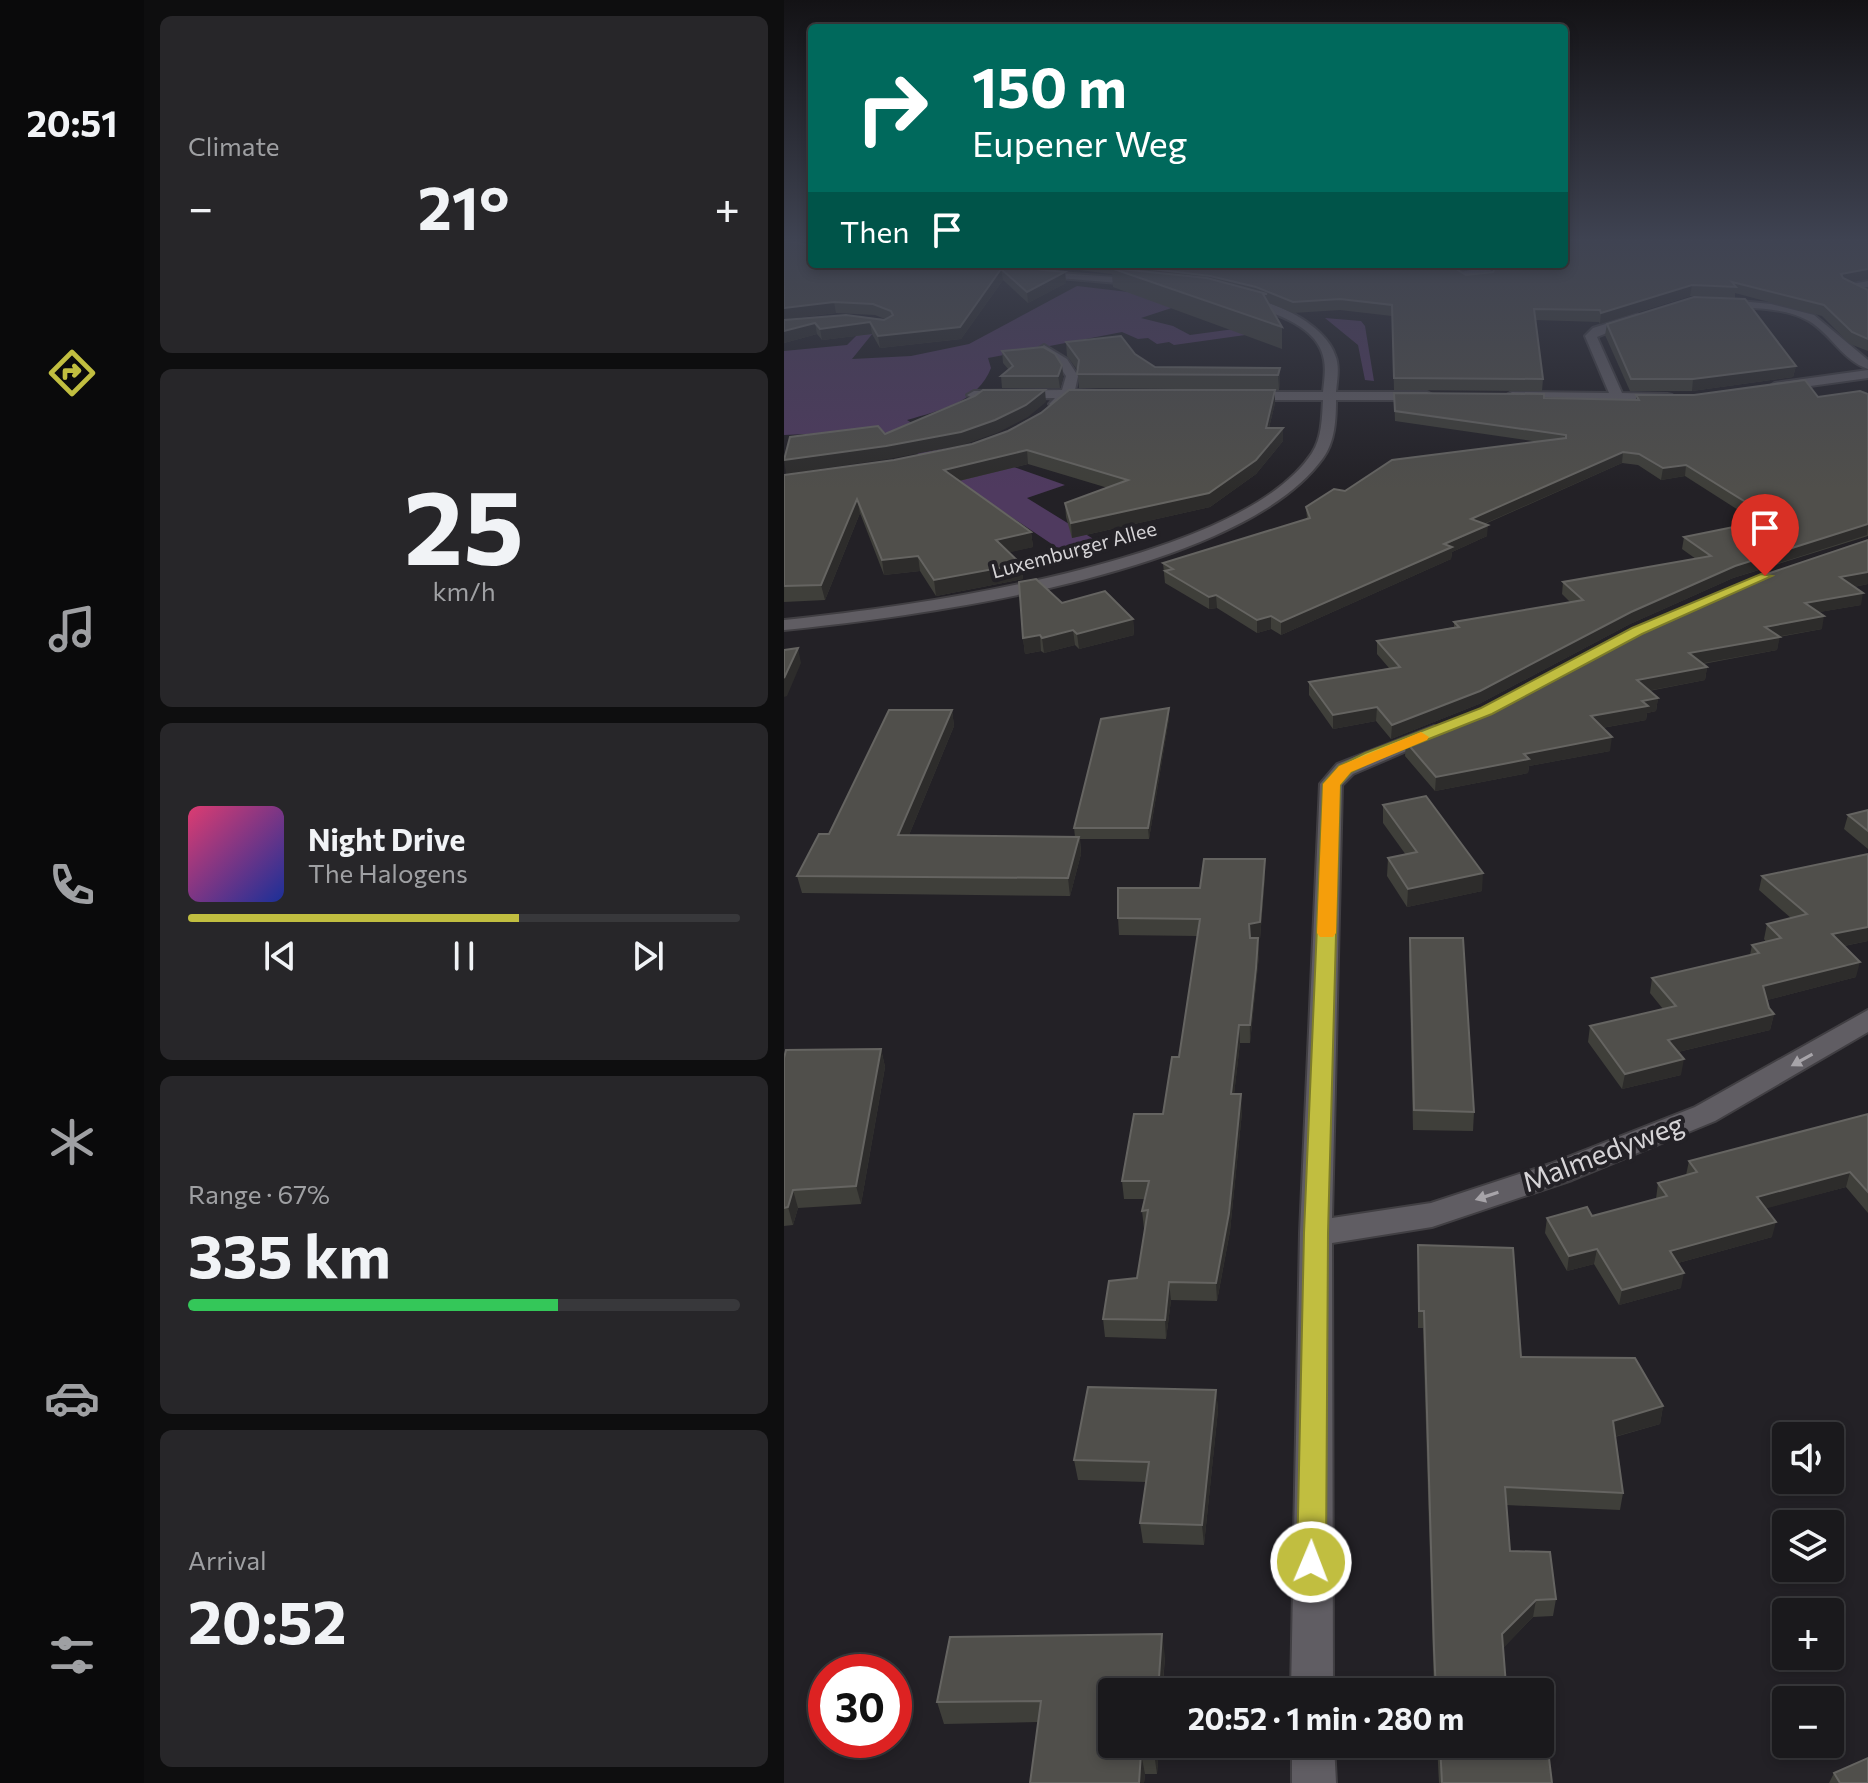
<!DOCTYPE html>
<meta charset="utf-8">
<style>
:root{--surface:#1a191c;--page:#272629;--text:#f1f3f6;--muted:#9fa0a3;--line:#38383b;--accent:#c1be40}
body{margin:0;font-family:Commissioner,sans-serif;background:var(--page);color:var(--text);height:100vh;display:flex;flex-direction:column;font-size:30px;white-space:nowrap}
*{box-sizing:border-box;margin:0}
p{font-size:26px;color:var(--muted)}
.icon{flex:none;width:44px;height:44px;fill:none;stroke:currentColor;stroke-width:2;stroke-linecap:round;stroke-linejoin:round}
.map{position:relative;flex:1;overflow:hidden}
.details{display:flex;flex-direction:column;gap:16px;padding:16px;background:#0e0e0f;width:640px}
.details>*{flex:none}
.top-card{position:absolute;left:24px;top:24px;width:760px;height:244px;border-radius:8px;box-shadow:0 4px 12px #0003,0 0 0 2px var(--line);background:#00695c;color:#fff;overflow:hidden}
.controls{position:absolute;left:988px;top:1422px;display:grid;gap:16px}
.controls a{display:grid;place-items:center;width:72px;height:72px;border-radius:8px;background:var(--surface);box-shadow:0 4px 12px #0003,0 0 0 2px var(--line);font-size:40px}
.speed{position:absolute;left:24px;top:1654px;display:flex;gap:16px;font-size:40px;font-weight:700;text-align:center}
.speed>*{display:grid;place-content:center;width:104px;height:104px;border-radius:50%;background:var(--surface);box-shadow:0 4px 12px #0003,0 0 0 2px var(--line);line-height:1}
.speed .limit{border:12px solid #d22;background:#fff;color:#111}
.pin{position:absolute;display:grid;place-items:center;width:68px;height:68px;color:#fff;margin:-82px -34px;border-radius:50% 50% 50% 0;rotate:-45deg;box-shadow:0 0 8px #0007}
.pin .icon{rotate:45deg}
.me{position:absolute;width:88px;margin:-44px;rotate:1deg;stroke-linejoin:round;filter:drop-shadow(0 0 6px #0008)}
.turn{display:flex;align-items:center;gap:28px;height:168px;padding:0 32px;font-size:36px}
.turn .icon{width:104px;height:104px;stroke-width:2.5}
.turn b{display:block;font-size:56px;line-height:68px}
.then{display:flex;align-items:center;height:76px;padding:0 32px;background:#0003;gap:16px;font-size:30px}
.big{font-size:60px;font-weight:700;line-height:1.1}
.details .card{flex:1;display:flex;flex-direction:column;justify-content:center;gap:12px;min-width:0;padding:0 28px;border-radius:12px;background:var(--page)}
.details .dial{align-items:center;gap:0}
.dial b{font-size:104px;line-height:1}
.song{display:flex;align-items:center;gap:24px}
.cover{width:96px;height:96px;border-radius:12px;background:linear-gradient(135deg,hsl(340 70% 55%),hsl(230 70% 35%))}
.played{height:8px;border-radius:4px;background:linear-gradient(90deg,var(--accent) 60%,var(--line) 60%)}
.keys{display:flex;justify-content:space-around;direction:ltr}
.heat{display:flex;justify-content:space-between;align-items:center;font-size:44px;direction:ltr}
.charge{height:12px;border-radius:6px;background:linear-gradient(90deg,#34c759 67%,var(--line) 0)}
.trip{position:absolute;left:314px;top:1678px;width:456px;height:80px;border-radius:8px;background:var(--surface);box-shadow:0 4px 12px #0003,0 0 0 2px var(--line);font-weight:700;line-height:80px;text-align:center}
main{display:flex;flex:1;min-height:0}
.tabs{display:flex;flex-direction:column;width:144px;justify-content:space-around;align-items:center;background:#0a0a0b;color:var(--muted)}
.tabs .icon{width:56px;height:56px}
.tabs .active{color:var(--accent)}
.tabs b{font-size:36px;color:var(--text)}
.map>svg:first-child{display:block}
</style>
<main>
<nav class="tabs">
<b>20:51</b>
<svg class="icon active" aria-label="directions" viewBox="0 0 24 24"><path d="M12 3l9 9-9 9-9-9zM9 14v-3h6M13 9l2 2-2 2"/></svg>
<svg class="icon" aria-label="music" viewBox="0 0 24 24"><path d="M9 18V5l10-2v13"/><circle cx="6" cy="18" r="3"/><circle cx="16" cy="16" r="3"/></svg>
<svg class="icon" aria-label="phone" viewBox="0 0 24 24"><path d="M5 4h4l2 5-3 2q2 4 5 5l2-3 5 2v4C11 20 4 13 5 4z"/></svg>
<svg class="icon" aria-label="climate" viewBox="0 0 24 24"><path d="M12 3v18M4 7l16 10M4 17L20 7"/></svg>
<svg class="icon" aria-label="car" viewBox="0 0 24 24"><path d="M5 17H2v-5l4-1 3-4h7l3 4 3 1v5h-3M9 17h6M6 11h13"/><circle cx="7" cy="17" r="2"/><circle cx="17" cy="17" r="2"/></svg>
<svg class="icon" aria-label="filters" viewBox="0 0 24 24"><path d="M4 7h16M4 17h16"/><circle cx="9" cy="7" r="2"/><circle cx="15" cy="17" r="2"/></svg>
</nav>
<section class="details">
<div class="card"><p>Climate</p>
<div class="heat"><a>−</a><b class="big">21°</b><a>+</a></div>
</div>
<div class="card dial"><b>25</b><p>km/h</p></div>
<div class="card">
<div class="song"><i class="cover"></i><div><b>Night Drive</b><p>The Halogens</p></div></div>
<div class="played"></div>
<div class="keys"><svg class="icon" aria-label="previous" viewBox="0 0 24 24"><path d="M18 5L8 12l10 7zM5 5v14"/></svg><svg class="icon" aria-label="pause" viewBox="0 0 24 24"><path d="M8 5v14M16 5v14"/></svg><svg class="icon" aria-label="next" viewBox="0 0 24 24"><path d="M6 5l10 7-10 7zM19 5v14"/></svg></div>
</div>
<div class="card"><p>Range · 67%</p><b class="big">335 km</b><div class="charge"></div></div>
<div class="card"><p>Arrival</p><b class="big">20:52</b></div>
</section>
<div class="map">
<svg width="1084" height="1783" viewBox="0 0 1084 1783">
<rect width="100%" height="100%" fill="#232126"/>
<!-- green -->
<g fill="#4f3a5f">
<path d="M293 286 412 300 357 318 389 326 406 335 487 324 496 330 390 345 385 342 373 344 364 338 354 339 338 332 204 358 207 368C194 402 157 410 123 420L165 447 136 455 91 426 47 433 0 435V351L63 345 75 333H89L68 359 127 356 185 344Z"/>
<polygon points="541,318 577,321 581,326 590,381 581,380 574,345"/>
<polygon points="151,465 227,466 281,485 243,498 324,548 290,559 214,508 184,513 177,481"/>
</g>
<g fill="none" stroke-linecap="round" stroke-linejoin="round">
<!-- minor casing -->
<g stroke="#413f43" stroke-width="4">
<g id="minor">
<polygon points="691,264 701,264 710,274 708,279 681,282 666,274 692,269"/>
<polygon points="247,271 358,279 363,282 358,285 251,276 247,275"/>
<polygon points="1084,281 1084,287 1077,288 1084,291 1084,298 1058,286"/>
<path d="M453 298C484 296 541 324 551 355 556 366 553 380 552 392H643L650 396 643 400H552C552 419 551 442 539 458 456 574 136 616 0 630V620C125 607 456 563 528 453 538 438 538 417 539 400H460L453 396 460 392H539C540 382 542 370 540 360 534 323 483 311 453 302Z"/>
<path d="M935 299 987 304 1030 315 1084 360V369C1058 360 1047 334 1025 321 997 305 962 310 931 304V300Z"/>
<polygon points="853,314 859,317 857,319 813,337 838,393 883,394 888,395 888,401 728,400 721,396 728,392 825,393 801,336 809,328"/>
<polygon points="260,345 283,359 294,376 291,390 316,391 316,397 286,398 272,408 265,404 271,398 190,399 183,395 190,391 278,390 282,376 274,364 256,352 254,349"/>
<polygon points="1084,370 1084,378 991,391 985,387 991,383"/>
<polygon points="650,726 660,732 657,736 569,774 558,785 548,1218 647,1203 766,1164 911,1107 1084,1010 1084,1032 931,1121 788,1180 648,1227 548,1243 549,1692 507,1692 516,1233 536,784 553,764"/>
<polygon points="508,1744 550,1744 552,1783 508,1783"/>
</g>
</g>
<!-- minor -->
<use href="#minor" fill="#605d63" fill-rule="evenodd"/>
</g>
<!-- wall -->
<g fill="#3f3f3a">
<polygon points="0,241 26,245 27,244 14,241 28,241 28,264 200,264 281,272 282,283 244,303 219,280 177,339 96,348 88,334 38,340 33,334 0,343 0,320 62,315 101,319 91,315 52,313 0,319"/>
<polygon points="228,264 690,264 688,267 673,270 682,275 709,271 704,264 780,264 1084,279 1068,282 1084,290 1084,351 1066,344 1038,316 951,293 951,298 906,296 816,324 815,322 751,320 759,379 758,391 610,390 608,316 556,310 509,313 483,302 498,327 498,349 329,287 328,274 271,267"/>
<polygon points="823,324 1012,366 1009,377 908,391 846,391 821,335"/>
<polygon points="282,342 351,354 371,367 496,368 496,382 495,390 295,388 294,371 283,356"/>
<polygon points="218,351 278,365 279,377 276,388 218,388 217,376 225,370 219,363"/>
<polygon points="610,393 852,400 852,395 1034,397 1084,394 1084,536 949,578 846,624 695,704 607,739 592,721 549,729 525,695 525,682 605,668 593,654 593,641 670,627 670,622 786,602 778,594 779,582 912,559 898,549 900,537 973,522 901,476 877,480 854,465 838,463 701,524 703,536 668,552 667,559 497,635 487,629 473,633 433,608 425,609 381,583 379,563 523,519 522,507 561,491 755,442 611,421"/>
<polygon points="491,403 485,428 499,441 472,474 426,507 288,538 282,517 281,503 324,488 244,464 175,481 247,532 249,547 225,552 237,564 239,579 152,596 136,571 100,575 76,513 41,600 0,602 0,475 110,460"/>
<polygon points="1084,540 1084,584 1070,587 1077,605 1035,612 1038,629 995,637 993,650 919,664 923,667 921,680 865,691 874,698 872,711 863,713 862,720 818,728 826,751 745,766 744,773 651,791 621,756 622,742 712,704"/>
<polygon points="278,603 349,619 350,635 295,649 291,645 260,653 257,651 241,654 239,638"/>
<polygon points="385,708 385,718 365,839 296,839 297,854 286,896 18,893 13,876 45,834 168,710 170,726 125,835 291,837 290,828"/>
<polygon points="599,805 698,891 623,907 603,876 604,858 622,855 599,823"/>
<polygon points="1084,810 1084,849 1060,829 1064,815"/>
<polygon points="1084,854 1084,941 1060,946 1072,977 983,1000 985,1008 990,1014 986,1030 894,1052 897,1075 838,1089 804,1042 806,1026 879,1009 866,993 868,978 966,955 968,945 982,942 980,939 983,924 1007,918 975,890 978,876"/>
<polygon points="481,876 476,939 474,939 475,955 466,1043 456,1043 450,1094 458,1112 446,1231 433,1301 387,1300 382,1339 321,1337 319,1319 353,1278 361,1229 360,1229 358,1211 361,1199 340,1199 338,1181 379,1114 395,1057 413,936 335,935 334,918 416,888"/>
<polygon points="626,938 690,1112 689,1131 629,1130 625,956"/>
<polygon points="97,1049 101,1067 77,1204 14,1208 9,1225 0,1226 0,1058"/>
<polygon points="1084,1114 1084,1213 1062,1187 982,1208 988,1237 894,1263 897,1288 835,1305 810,1264 783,1271 761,1233 763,1218 808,1216 872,1199 874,1183 902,1175 905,1161"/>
<polygon points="634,1245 729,1248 737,1357 851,1358 879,1406 876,1424 831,1437 839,1493 836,1510 722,1505 726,1551 766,1552 772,1599 769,1616 749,1617 719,1648 722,1685 756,1684 768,1783 655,1783 653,1744 756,1744 756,1692 650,1692 639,1328 634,1328"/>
<polygon points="432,1390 434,1410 420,1545 359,1543 356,1523 362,1482 294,1480 290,1460"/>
<polygon points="381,1656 373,1774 361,1774 360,1783 246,1783 254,1722 160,1724 153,1702"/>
<polygon points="1050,1773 1084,1783 1045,1783"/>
</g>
<!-- shaded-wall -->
<g fill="#2d2c2b">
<polygon points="664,264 690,264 688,267 665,271"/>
<polygon points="217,269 219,280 177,339 96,348 94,336"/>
<polygon points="1084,269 1084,279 1055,284 1057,274"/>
<polygon points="281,272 282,283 244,303 243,292"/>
<polygon points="908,285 906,296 816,324 817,313"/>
<polygon points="50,302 52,313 0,319 0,308"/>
<polygon points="86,322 88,334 38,340 36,329"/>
<polygon points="31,323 33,334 0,343 0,331"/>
<polygon points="278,365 279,377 276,388 274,376"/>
<polygon points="1012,366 1009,377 908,391 909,379"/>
<polygon points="496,368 496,382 495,390 494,375"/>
<polygon points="261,390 262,402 244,417 213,433 179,445 105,459 2,474 0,460 102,446"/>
<polygon points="491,390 491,403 482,440 482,428"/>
<polygon points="499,428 499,441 472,474 426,507 288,538 287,523"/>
<polygon points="243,450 244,464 162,484 160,470"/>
<polygon points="839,452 838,463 686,530 687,519"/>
<polygon points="902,465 901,476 877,480 879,468"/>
<polygon points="73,499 76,513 41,600 37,585"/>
<polygon points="1084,524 1083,535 949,578 846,624 695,704 607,739 608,725 847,612 951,566"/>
<polygon points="704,525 703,536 668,552 667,559 497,635 497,622"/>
<polygon points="247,532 249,547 214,555 212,540"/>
<polygon points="134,556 136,571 100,575 98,560"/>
<polygon points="237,564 239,579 152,596 150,580"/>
<polygon points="1084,572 1084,584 1054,590 1056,577"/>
<polygon points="1079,593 1077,605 1018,615 1021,603"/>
<polygon points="432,595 433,608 425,609 425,597"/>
<polygon points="487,616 487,629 473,633 473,620"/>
<polygon points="1040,616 1038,629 979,639 981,627"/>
<polygon points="349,619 350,635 295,649 293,634"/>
<polygon points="289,630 291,645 260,653 258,638"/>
<polygon points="256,635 257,651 241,654 239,638"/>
<polygon points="996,637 993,650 903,666 905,653"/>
<polygon points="14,648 17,663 3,696 0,697 0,678"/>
<polygon points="923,667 921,680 852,693 853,680"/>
<polygon points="874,698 872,711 863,713 862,720 806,730 807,716 858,701"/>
<polygon points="593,707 592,721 549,729 549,715"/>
<polygon points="385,708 385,718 365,839 364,828"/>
<polygon points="168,710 170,726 118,852 114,835"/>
<polygon points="828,737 826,751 745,766 744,773 651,791 652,777 740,754"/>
<polygon points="295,837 297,854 286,896 284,878"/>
<polygon points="481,859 481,876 476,939 474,939 475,955 466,1043 465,924"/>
<polygon points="699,873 698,891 623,907 624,889"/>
<polygon points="1084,927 1084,941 1044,949 1048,934"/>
<polygon points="1076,962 1072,977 976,1002 979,986"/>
<polygon points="990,1014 986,1030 881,1055 884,1040"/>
<polygon points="455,1025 456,1043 448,1112 447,1094"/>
<polygon points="97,1049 101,1067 77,1204 72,1186"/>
<polygon points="900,1059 897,1075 838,1089 841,1074"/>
<polygon points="457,1094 458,1112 446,1231 433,1301 432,1283"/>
<polygon points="1066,1172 1062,1187 969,1212 973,1197"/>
<polygon points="9,1190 14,1208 9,1225 4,1207"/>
<polygon points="992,1222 988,1237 883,1266 886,1251"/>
<polygon points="813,1249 810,1264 783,1271 785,1256"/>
<polygon points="900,1273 897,1288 835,1305 838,1290"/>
<polygon points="385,1282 387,1300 382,1339 381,1320"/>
<polygon points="432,1390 434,1410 420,1545 418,1525"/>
<polygon points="879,1406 876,1424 826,1438 829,1421"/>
<polygon points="752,1600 749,1617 716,1651 718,1634"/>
<polygon points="378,1634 381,1656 378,1692 374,1692"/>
<polygon points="371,1744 375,1744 373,1774 370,1753"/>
<polygon points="357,1753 361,1774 360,1783 355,1783"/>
</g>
<!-- building -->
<g fill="#504f4b" stroke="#656461" stroke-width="2">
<polygon points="0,241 26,245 28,243 28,264 199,264 281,272 243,292 217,269 176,327 94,336 86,322 36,329 31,323 0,331 0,320 62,315 100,320 109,315 107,311 89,304 50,302 0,308"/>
<polygon points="780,241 1084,241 1084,269 1057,274 1059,278 1084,290 1084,339 1068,332 1040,305 948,282 952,287 908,285 817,313 816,310 750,309 759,379 610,378 608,305 556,299 509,302 472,287 426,276 326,264 664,264 682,275 709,272 713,265 713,264 780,264"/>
<polygon points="327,268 423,278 483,294 479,294 498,327"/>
<polygon points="910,297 961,299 1012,366 909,379 847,379 823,324"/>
<polygon points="337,336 351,354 371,367 496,368 494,375 293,374 295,360 282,342"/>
<polygon points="259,347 271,354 278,365 274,376 217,376 229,366 218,351"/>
<polygon points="1021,380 1034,397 1076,391 1084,394 1084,524 951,566 847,612 696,691 608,725 593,707 549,715 525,682 616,667 593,641 675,627 670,622 799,600 779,582 927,556 900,537 989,519 902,465 879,468 855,454 839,452 687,519 704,525 660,544 668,547 497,622 487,616 473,620 432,595 425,597 381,571 389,569 379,563 526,518 522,507 550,489 561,491 608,460 782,438 782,435 611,411 610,393 760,394 760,398 855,400 852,395 910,395"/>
<polygon points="199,390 261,390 242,405 211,420 177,432 102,446 0,460 6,437 94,426 101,434 191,396"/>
<polygon points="285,390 491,390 482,428 499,428 472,460 425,493 287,523 281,503 344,480 243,450 160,470 247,532 212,540 237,564 150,580 134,556 98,560 73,499 37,585 0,586 0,475 110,460 188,444 224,431 257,413"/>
<polygon points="1084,540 1084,572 1056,577 1079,593 1021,603 1040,616 981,627 996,637 905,653 923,667 853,680 874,698 858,701 864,706 807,716 828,737 740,754 745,759 652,777 622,742 712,704 862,625 965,580"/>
<polygon points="252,579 278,603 321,591 349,619 293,634 289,630 258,638 256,635 239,638 235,582"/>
<polygon points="14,648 0,678 0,650"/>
<polygon points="385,708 364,828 290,828 317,719"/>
<polygon points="105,710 168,710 114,835 295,837 284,878 13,876 35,834 45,834"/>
<polygon points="642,796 699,873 624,889 604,858 633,852 599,805"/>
<polygon points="1084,810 1084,831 1064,815"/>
<polygon points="1084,854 1084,927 1048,934 1076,962 979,986 985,1008 990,1014 884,1040 900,1059 841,1074 806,1026 892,1006 868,978 975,953 968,945 997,938 983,924 1023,914 978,876"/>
<polygon points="420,859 481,859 476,922 465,924 466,938 474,938 472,968 466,1025 455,1025 447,1094 457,1094 445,1213 432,1283 385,1282 381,1320 319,1319 325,1281 353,1278 364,1210 358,1211 365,1181 338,1181 350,1114 379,1114 388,1057 395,1057 416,919 334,918 334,888 416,888"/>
<polygon points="626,938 679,938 690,1112 630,1110"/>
<polygon points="97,1049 72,1186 9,1190 4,1207 0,1208 0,1058 2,1050"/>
<polygon points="1084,1114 1084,1192 1066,1172 973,1197 992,1222 886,1251 900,1273 838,1290 813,1249 785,1256 763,1218 803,1207 808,1216 883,1196 874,1183 913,1172 905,1161"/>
<polygon points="634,1245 729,1248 737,1357 851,1358 879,1406 829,1421 839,1493 721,1487 726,1551 766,1552 772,1599 752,1600 718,1634 722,1685 756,1684 768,1783 658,1783 656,1744 756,1744 756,1692 652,1692 650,1649 640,1311 635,1311"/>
<polygon points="304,1387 432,1390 418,1525 356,1523 365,1462 290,1460"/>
<polygon points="378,1634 374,1692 328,1692 328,1744 371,1744 370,1753 357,1753 355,1783 246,1783 257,1701 153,1702 166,1637"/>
<polygon points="1084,1758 1084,1783 1056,1783 1050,1773"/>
</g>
<!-- one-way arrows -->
<defs><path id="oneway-solid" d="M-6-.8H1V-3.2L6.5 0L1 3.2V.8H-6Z" transform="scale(2)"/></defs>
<g fill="#a7a4a9">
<use href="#oneway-solid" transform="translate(1018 1060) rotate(151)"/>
<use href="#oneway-solid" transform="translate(703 1196) rotate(162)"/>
</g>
<!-- sky -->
<linearGradient id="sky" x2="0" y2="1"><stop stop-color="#131215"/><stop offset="0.49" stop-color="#3f4352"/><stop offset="1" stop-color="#3f4352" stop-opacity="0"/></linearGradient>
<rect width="1084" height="490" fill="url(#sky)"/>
<!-- route -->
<polygon fill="#c1be40" stroke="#7d7c2a" stroke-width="2" points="977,574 988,576 858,634 708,714 592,760 567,772 556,785 544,1233 542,1562 538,1572 527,1576 517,1572 513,1562 520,1233 539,784 555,766 581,753 697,708 848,628"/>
<!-- slow -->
<polygon fill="#f59e0b" points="637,732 645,737 643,740 567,772 556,785 552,933 549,937 536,937 533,933 539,784 555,766"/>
<g text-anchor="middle" stroke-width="8" stroke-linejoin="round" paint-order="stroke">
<!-- far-street labels -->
<g font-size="20" fill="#d6d4d7" stroke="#232126">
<text transform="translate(290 550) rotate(-15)" y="7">Luxemburger Allee</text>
</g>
<!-- near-street labels -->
<g font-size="28" fill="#d6d4d7" stroke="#232126">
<text transform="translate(819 1153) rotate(-21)" y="10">Malmedyweg</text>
</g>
</g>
</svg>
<div class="controls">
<a><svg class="icon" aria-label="sound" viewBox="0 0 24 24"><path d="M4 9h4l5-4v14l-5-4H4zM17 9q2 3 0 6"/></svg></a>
<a><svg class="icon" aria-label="layers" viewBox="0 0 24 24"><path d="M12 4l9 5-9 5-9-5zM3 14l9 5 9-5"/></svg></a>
<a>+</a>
<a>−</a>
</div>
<div class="speed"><div class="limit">30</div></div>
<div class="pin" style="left:981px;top:576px;background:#d93025"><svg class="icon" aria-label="arrive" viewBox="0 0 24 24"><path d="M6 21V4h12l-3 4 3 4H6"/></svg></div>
<svg class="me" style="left:527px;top:1562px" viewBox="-20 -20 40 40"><circle r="17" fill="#c1be40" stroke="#fff" stroke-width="3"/><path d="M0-11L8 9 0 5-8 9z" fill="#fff"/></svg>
<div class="trip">20:52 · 1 min · 280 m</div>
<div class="top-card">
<div class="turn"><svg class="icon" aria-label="right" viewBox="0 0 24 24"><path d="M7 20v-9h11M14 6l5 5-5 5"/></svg><div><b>150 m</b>Eupener Weg</div></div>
<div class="then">Then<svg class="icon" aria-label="arrive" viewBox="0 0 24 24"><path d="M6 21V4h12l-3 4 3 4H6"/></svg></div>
</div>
</div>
</main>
